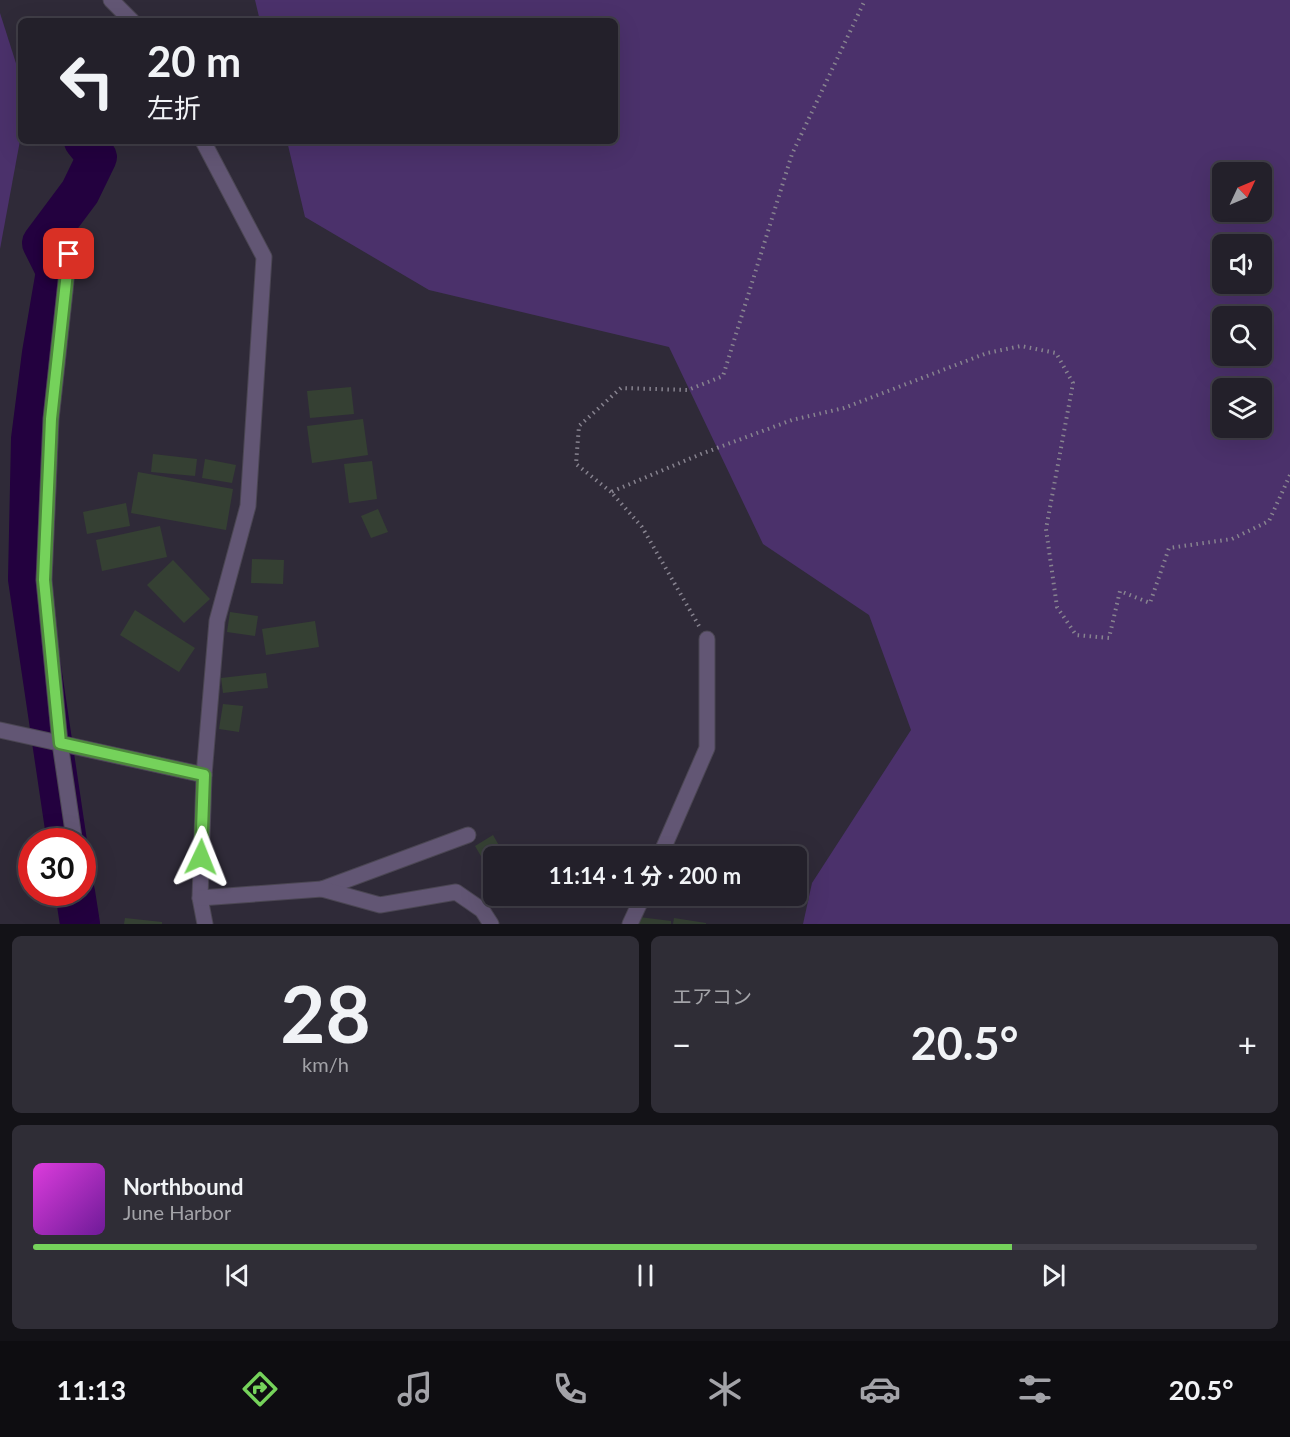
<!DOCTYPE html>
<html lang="ja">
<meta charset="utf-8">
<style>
:root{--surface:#23202a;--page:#2f2d36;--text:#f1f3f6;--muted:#a3a3a8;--line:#403e47;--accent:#75d25b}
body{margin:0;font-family:Lato,"Noto Sans JP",sans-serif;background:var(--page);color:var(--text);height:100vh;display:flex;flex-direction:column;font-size:22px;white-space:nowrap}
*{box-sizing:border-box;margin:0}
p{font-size:20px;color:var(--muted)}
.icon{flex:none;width:33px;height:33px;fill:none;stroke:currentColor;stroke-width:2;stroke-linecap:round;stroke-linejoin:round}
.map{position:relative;height:924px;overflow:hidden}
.sheet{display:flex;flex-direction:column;gap:12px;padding:12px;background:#131217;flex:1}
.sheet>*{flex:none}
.guide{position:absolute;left:18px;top:18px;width:600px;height:126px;border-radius:9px;box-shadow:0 6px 24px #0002,0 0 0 2px var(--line);background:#23202a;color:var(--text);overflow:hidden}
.needle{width:39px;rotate:46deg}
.controls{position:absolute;left:1212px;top:162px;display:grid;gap:12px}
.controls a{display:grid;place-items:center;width:60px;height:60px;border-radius:9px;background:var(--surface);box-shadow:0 6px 24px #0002,0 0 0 2px var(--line);font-size:30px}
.speed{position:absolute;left:18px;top:828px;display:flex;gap:12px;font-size:30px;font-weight:700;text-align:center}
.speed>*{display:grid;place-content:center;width:78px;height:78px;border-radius:50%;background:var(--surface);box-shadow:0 6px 24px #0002,0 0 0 2px var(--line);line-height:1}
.speed .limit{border:9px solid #d22;background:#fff;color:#111}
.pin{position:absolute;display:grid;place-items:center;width:51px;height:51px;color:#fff;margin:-26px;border-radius:12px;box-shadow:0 3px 9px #0006}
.me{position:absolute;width:66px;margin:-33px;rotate:2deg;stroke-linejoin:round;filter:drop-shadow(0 0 4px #0008)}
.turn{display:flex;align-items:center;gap:21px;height:126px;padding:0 30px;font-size:27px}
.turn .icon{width:78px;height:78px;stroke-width:2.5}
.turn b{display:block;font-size:42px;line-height:51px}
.big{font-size:45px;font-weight:700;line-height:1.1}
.sheet .tile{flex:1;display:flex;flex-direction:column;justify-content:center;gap:9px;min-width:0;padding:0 21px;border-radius:9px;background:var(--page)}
.sheet .dial{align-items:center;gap:0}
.dial b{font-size:78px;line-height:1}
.song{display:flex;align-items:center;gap:18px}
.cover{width:72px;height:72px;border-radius:9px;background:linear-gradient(135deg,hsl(300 70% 55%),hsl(280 70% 35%))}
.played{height:6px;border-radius:3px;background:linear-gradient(90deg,var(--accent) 80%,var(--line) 80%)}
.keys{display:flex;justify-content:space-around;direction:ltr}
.heat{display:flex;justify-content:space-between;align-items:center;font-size:33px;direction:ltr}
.sheet .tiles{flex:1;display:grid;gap:12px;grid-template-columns:1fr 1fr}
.tile:last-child{grid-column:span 2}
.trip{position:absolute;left:483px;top:846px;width:324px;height:60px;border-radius:9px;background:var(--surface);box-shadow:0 6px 24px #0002,0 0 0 2px var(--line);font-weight:700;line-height:60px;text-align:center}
.tab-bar{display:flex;height:96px;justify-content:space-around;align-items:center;background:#0e0d11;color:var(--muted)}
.tab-bar .icon{width:42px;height:42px}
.tab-bar .current{color:var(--accent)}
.tab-bar b{font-size:27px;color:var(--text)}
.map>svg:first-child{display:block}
</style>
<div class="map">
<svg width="1290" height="924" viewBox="0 0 1290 924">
<rect width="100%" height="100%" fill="#2f2a38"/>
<!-- green -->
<g fill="#4b316b" fill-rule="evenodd">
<path d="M255 0H1290V924H803L812 883 911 730 869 615 763 544 669 347 429 290 305 217 287 141H615V21H260ZM1222 172H1262V212H1222ZM1222 244H1262V284H1222ZM1222 316H1262V356H1222ZM1222 388H1262V428H1222Z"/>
<polygon points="0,13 21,79 21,135 0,249"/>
</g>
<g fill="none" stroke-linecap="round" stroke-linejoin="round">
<!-- river -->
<g stroke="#23013f" stroke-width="40">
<polyline points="67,842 28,579 31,439 42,353 56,271 42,243 80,192 97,157 84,141"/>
<polyline points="75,892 80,924"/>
</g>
</g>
<!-- building -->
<g fill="#354033">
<polygon points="351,387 354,414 310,418 307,391"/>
<polygon points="363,419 368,455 312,463 307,426"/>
<polygon points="153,454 197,459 195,476 151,472"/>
<polygon points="205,459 236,465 232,483 202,478"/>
<polygon points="372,461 377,499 349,503 344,464"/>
<polygon points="138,472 233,489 226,530 131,513"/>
<polygon points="126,503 130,526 87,534 83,512"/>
<polygon points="378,509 388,532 371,538 361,516"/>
<polygon points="160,526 167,557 102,571 96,540"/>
<polygon points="252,559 284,560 283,584 251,583"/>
<polygon points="173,560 210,599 184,623 147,585"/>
<polygon points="135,610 195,648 179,672 120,635"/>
<polygon points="230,612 258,616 255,636 227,632"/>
<polygon points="315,621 319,647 266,655 262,629"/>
<polygon points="266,673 268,688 223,693 221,678"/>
<polygon points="223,704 243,706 239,732 219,729"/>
<polygon points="493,835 505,856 494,856 494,878 475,846"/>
<polygon points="639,917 671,921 671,924 638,924"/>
<polygon points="125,918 162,922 162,924 124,924"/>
<polygon points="674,918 706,923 706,924 673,924"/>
</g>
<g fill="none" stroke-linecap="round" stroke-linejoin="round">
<!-- minor casing -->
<g stroke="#4b4653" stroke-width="17">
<g id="minor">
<polyline points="111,0 132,21"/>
<polyline points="203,141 264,257 248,506 217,621 204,775 200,898 205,924"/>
<polyline points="69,254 51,419 44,580 60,743 74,838"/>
<polyline points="0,730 204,775"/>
<polyline points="660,856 707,748 707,639"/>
<polyline points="322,889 468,835"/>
<polyline points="200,898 322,889 380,905 456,892 482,910 491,924"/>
<polyline points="630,924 643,896"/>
</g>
</g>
<!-- path -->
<g stroke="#87838f" stroke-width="4" stroke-dasharray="1.5 4.5" stroke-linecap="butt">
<polyline points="611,492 576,464 579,426 621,388 688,390 723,376 792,154 865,0"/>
<polyline points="699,626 642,527 611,492 701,454 792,420 844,408 987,353 1021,346 1056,353 1073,383 1046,529 1057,607 1076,635 1109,638 1120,591 1150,603 1169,548 1232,539 1269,521 1290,475"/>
</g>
<!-- minor -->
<use href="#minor" stroke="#625674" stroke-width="15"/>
</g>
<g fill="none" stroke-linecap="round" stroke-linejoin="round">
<!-- route casing -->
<g stroke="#4c883b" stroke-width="15">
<polyline id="route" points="69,254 51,419 44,580 60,743 204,775 201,857"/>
</g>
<!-- route -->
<use href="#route" stroke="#75d25b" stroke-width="10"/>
</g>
</svg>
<div class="controls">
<a><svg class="needle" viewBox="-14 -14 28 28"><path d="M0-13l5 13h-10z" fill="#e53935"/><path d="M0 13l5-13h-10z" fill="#a3a3a8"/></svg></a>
<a><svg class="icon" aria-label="sound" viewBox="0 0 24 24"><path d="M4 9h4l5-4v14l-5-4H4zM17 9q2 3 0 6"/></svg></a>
<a><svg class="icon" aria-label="search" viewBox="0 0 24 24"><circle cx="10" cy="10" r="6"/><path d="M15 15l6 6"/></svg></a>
<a><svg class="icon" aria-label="layers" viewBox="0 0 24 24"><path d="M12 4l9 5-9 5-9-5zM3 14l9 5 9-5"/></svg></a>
</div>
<div class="speed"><div class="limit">30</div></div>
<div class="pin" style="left:69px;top:254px;background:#d93025"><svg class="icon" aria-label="arrive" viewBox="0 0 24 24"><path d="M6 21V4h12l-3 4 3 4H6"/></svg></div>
<svg class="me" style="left:201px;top:857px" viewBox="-20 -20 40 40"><path d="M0-17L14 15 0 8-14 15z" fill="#75d25b" stroke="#fff" stroke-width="4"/></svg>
<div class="trip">11:14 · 1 分 · 200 m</div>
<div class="guide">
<div class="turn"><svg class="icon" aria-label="left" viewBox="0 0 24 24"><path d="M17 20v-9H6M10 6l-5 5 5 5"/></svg><div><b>20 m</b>左折</div></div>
</div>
</div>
<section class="sheet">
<div class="tiles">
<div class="tile dial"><b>28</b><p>km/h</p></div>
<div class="tile"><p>エアコン</p>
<div class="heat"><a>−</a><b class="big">20.5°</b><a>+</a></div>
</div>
<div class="tile">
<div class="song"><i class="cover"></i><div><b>Northbound</b><p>June Harbor</p></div></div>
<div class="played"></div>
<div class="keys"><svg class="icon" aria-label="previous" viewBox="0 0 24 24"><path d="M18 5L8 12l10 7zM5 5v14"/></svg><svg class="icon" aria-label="pause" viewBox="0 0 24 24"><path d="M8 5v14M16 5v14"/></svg><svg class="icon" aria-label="next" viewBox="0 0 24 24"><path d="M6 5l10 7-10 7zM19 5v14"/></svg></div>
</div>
</div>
</section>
<nav class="tab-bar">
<b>11:13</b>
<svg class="icon current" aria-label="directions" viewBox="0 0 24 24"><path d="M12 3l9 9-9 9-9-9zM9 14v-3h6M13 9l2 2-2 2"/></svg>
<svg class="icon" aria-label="music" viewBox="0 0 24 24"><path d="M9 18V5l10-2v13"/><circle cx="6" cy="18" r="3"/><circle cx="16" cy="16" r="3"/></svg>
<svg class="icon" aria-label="phone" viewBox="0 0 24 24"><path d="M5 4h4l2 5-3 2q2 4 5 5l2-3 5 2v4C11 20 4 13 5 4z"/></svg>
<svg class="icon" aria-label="climate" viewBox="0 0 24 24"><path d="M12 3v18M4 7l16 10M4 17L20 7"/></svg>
<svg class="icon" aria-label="car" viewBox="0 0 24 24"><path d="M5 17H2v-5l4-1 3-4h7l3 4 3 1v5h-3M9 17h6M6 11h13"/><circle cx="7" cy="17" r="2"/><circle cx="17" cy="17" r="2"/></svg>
<svg class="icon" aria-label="filters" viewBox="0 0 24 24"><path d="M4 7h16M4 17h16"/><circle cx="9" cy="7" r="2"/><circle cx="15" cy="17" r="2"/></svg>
<b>20.5°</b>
</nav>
